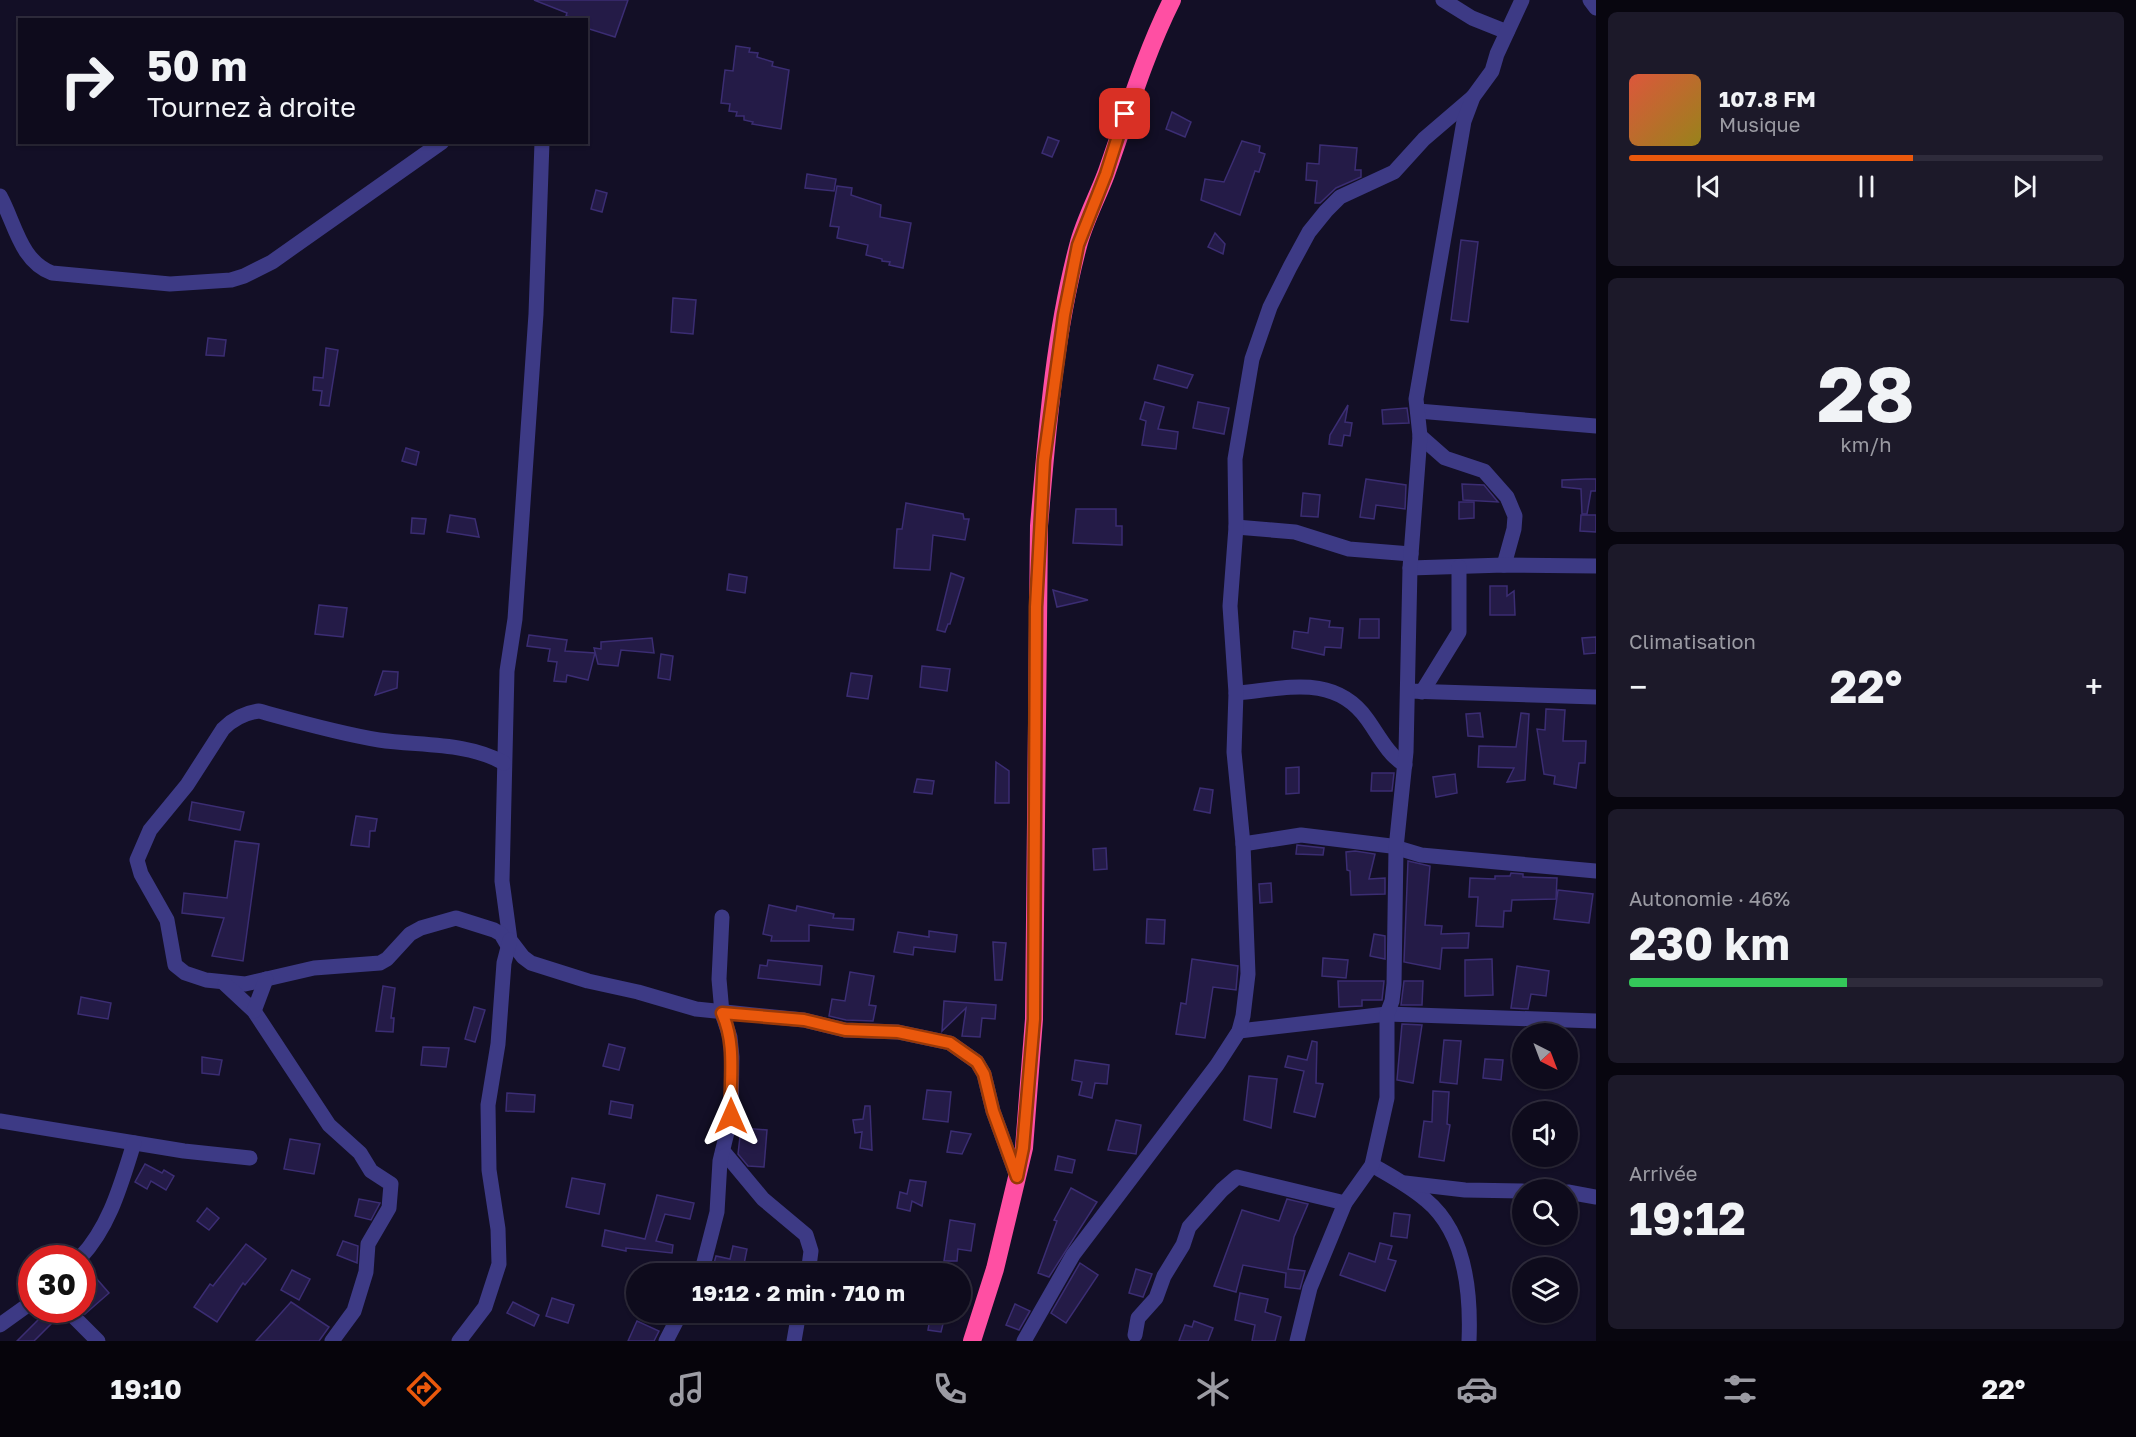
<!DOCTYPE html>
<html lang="fr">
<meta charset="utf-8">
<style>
:root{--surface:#0e0b1c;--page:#1c1929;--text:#f1f3f6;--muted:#9b9ba3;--line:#2e2b3b;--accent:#ea580c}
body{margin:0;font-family:"Golos Text",sans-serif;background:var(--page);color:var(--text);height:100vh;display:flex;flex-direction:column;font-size:22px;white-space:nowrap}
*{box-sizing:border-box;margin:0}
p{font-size:20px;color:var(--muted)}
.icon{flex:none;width:33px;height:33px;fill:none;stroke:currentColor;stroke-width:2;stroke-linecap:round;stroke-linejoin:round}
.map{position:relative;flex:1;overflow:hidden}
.panel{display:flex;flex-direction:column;gap:12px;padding:12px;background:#08060f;width:540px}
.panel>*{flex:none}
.guide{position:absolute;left:18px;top:18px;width:570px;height:126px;border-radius:0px;box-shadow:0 2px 4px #0004,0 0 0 2px var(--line);background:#0e0b1c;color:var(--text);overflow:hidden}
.needle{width:39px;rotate:138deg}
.controls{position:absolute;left:1512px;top:1023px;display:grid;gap:12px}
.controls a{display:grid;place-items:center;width:66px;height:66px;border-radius:50%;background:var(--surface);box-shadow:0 2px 4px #0004,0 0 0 2px var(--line);font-size:30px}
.speed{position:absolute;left:18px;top:1245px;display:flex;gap:12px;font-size:30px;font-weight:700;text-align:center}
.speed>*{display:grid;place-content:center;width:78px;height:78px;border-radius:50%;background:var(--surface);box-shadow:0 2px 4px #0004,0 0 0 2px var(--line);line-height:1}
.speed .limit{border:9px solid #d22;background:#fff;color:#111}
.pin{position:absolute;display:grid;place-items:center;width:51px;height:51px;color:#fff;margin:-26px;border-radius:12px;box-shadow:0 3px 9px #0006}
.me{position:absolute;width:66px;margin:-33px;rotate:0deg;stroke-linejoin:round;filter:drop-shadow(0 0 4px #0008)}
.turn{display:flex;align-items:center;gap:21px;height:126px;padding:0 30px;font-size:27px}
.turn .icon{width:78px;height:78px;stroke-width:2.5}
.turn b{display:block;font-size:42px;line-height:51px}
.big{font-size:45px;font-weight:700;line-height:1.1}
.panel .widget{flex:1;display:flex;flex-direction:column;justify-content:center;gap:9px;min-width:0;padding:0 21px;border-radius:9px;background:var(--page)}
.panel .dial{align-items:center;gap:0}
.dial b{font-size:78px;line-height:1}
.song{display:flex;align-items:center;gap:18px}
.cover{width:72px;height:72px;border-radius:9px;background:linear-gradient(135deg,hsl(10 70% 55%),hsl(50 70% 35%))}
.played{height:6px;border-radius:3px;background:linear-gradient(90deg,var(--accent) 60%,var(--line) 60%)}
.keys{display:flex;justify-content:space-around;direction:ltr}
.heat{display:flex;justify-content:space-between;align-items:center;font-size:33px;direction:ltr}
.charge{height:9px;border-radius:4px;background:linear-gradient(90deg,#34c759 46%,var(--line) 0)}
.trip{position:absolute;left:626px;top:1263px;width:345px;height:60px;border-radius:30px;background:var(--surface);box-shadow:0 2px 4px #0004,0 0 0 2px var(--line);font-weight:700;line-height:60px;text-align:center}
.tabs{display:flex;height:96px;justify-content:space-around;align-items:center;background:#06040b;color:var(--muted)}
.tabs .icon{width:42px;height:42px}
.tabs .active{color:var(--accent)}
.tabs b{font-size:27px;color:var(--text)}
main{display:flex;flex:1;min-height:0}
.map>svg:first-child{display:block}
</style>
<main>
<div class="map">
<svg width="1596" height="1341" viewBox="0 0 1596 1341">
<rect width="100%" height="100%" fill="#130f26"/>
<!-- building -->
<g fill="#241b47" stroke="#3b2d73" stroke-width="1.5">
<polygon points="534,0 628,0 615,37 586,28 586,20 566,16 567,13"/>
<polygon points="736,46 750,48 749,52 758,53 757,57 773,62 772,66 789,70 781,129 752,124 753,122 744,120 744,116 736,116 737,112 729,111 730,104 721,103 725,70 733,71"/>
<polygon points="1172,112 1191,122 1185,137 1166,129"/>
<polygon points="1048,137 1059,141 1052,157 1042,153"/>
<polygon points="1242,141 1260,146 1259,152 1265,154 1259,172 1255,171 1240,215 1201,200 1205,179 1224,182"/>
<polygon points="1320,145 1357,148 1355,170 1361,170 1361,177 1336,188 1320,203 1315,203 1317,181 1306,180 1307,163 1319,164"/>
<polygon points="807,174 836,179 834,191 805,188"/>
<polygon points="837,186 852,188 851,195 881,205 880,217 911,223 903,268 889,265 890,262 882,261 882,259 866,255 868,245 837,238 839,227 830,226"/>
<polygon points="596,190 607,193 602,212 591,209"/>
<polygon points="1215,233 1225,244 1223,254 1208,247"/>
<polygon points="1461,240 1478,242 1468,322 1451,320"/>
<polygon points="673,298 696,300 693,334 671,332"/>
<polygon points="208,338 226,340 224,356 206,355"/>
<polygon points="326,348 338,350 329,406 320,405 322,391 313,390 314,377 323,378"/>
<polygon points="1158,365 1193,375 1187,388 1154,379"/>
<polygon points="1145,402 1164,407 1158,429 1178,432 1176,449 1142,445 1146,421 1140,419"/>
<polygon points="1198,402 1229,408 1224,434 1193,428"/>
<polygon points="1348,405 1345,422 1352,423 1350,436 1344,435 1342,446 1329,444 1330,435"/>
<polygon points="1407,408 1409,423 1383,424 1382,410"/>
<polygon points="406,448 419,452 416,465 402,461"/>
<polygon points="1366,479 1406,485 1405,509 1376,505 1374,519 1360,517"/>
<polygon points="1586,479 1596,479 1596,491 1591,491 1587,514 1582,514 1581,489 1562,487 1562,480"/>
<polygon points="1462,484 1484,485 1498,502 1463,500"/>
<polygon points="1303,493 1320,495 1318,517 1301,516"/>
<polygon points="1459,502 1474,502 1474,518 1459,519"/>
<polygon points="906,503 963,514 964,519 969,519 965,540 933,535 930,570 894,568 897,529 902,529"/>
<polygon points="1076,509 1116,509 1116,526 1122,526 1122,545 1073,543"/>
<polygon points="450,515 475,519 479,537 447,532"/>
<polygon points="1581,515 1596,515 1596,532 1580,531"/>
<polygon points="412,518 426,519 424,534 411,533"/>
<polygon points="951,573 964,578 950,624 948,624 945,632 937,630"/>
<polygon points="729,574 747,577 745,593 727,590"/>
<polygon points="1490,586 1507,586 1507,596 1514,591 1515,615 1490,615"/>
<polygon points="1053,590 1088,600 1057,607"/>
<polygon points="319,605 347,608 343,637 315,634"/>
<polygon points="1310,618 1330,621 1329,627 1343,628 1341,648 1325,647 1324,655 1292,648 1294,631 1308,633"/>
<polygon points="1360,619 1379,619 1379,638 1359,638"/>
<polygon points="529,635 567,640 565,651 595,653 588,680 567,675 566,682 554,681 557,662 548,661 550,649 527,646"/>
<polygon points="1596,637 1596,653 1584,654 1582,638"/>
<polygon points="652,638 654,653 621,650 618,666 598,664 594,648 601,649 601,642"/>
<polygon points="661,654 673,656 670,680 658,678"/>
<polygon points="922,666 950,669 947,691 920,687"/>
<polygon points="383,671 398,672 397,688 375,695"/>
<polygon points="851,673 872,676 868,699 847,696"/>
<polygon points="1546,709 1565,710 1563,741 1586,741 1585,763 1579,763 1576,788 1554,784 1555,776 1544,774 1537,729 1545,730"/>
<polygon points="1480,713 1483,737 1468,736 1466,714"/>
<polygon points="1521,713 1529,714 1525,780 1507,782 1514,768 1478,767 1479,746 1516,747"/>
<polygon points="996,762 1009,771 1009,803 995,803"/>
<polygon points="1299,767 1299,793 1286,794 1286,768"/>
<polygon points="1372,773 1394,773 1392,791 1371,791"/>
<polygon points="1455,774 1457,793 1436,797 1433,777"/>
<polygon points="917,779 934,781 932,794 914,792"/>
<polygon points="1200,788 1213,790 1210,813 1194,810"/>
<polygon points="192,802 244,812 240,830 189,820"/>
<polygon points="356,816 377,819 375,831 370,831 369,847 351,845"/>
<polygon points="235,841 259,844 243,961 212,956 224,918 182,913 184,893 227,898"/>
<polygon points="1297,845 1324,848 1323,855 1296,854"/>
<polygon points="1106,848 1107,869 1094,870 1093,849"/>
<polygon points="1355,851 1375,854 1369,879 1385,878 1385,894 1351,895 1350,871 1347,870 1346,852"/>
<polygon points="1408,861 1430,866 1425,925 1442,926 1441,934 1469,933 1468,948 1442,948 1440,969 1404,962"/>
<polygon points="1511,873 1523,874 1523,877 1557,878 1556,899 1512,900 1511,911 1504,911 1503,927 1476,926 1478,897 1469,897 1470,878 1495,879 1495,876 1510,876"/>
<polygon points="1271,883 1272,902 1260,903 1259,884"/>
<polygon points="1558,890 1593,894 1589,923 1554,919"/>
<polygon points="769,905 796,911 797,906 834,914 833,918 854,919 853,930 809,925 809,941 771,941 772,936 763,934"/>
<polygon points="1147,919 1165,920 1164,944 1146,943"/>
<polygon points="929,931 957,935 955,952 914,947 913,955 894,952 898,932 929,937"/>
<polygon points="1374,934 1385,936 1385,959 1370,956"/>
<polygon points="993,942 1006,943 1002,980 995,980"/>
<polygon points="1323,958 1348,960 1346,978 1322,976"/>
<polygon points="1192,959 1238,966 1236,990 1213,987 1205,1038 1176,1034 1181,1003 1186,1004"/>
<polygon points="1492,959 1493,995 1465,996 1465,960"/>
<polygon points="768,960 822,966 820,985 758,978 760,965 767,966"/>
<polygon points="1517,966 1549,971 1546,996 1531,994 1528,1009 1511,1008"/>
<polygon points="850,972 874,976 869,1005 876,1006 873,1021 846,1020 829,1016 832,999 845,1001"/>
<polygon points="1338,981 1384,981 1382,1000 1362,1000 1362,1006 1339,1007"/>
<polygon points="1404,981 1423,981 1422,1005 1401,1005"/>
<polygon points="383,986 395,988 391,1018 394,1018 393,1032 376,1031"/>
<polygon points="81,997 111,1003 108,1019 78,1014"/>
<polygon points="944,1001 996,1005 995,1019 982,1018 980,1037 962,1036 966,1008 942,1031"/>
<polygon points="474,1007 485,1010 475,1042 465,1039"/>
<polygon points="1402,1024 1422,1025 1413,1083 1397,1080"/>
<polygon points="1444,1040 1461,1041 1457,1084 1440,1082"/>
<polygon points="1312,1041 1317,1042 1316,1083 1323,1084 1315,1117 1294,1112 1304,1071 1285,1067 1288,1056 1307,1060"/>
<polygon points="609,1044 625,1048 619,1070 603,1066"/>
<polygon points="423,1047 449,1048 446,1067 421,1065"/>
<polygon points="202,1057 222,1060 219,1075 202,1073"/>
<polygon points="1485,1059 1503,1060 1501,1080 1483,1078"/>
<polygon points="1075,1060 1109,1065 1107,1084 1095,1083 1092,1098 1079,1095 1082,1082 1072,1080"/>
<polygon points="1249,1076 1277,1079 1271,1128 1244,1120"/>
<polygon points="927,1090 951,1092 948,1122 923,1119"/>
<polygon points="1433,1091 1449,1092 1447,1124 1450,1125 1444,1161 1419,1157 1424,1121 1432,1122"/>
<polygon points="507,1093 535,1095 534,1112 506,1111"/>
<polygon points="611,1101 633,1105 631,1118 609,1114"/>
<polygon points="865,1106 870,1106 872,1150 860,1148 862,1132 855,1133 853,1120 863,1119"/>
<polygon points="1116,1120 1141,1125 1136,1154 1108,1150"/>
<polygon points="741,1128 767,1130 764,1167 748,1166 738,1154"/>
<polygon points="951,1131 971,1134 962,1154 947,1152"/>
<polygon points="290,1139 320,1144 314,1174 284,1169"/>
<polygon points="1058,1156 1075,1160 1072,1173 1055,1170"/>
<polygon points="145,1164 162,1173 164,1170 174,1176 166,1190 151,1181 147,1189 135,1182"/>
<polygon points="572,1178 605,1184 599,1214 566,1207"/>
<polygon points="910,1180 926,1182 922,1206 912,1201 910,1211 897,1208 900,1192 907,1194"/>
<polygon points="1071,1188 1097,1202 1049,1277 1038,1273 1057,1221 1054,1220"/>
<polygon points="657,1195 694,1203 690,1219 665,1214 656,1241 673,1245 672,1253 626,1248 626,1251 602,1246 605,1230 645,1239"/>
<polygon points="359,1199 380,1203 371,1220 355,1216"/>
<polygon points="1287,1199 1308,1204 1294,1237 1288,1269 1305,1271 1300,1289 1285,1287 1286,1273 1243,1265 1236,1292 1214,1286 1242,1210 1279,1221"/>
<polygon points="207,1208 219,1218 209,1230 197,1221"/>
<polygon points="1394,1213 1410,1215 1407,1238 1391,1236"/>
<polygon points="950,1220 975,1224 971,1251 958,1249 957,1261 944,1261"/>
<polygon points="343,1241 358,1246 357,1263 337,1255"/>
<polygon points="1380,1243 1392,1246 1388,1259 1396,1261 1385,1291 1340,1275 1349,1253 1375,1262"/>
<polygon points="246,1244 266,1259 245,1285 243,1283 217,1322 194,1307 210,1284 213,1286"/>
<polygon points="733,1246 747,1249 742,1274 711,1274 716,1256 730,1259"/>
<polygon points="1080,1263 1098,1275 1066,1323 1051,1313"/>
<polygon points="1136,1269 1152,1274 1143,1297 1129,1293"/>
<polygon points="89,1270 109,1293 85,1314 82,1276"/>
<polygon points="292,1270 310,1279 299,1300 281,1290"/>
<polygon points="1240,1293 1268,1299 1265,1312 1281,1317 1275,1341 1252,1341 1255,1325 1235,1320"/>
<polygon points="552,1298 574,1305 568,1323 546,1316"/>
<polygon points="291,1302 329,1327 319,1341 256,1341"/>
<polygon points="513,1302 539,1315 534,1326 507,1313"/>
<polygon points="1015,1304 1030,1311 1019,1330 1006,1325"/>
<polygon points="931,1312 946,1312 941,1332 928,1330"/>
<polygon points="43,1315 52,1323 34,1341 17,1341"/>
<polygon points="637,1321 659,1331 654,1341 628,1341"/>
<polygon points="1194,1321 1213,1328 1208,1341 1179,1341 1185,1325 1192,1327"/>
</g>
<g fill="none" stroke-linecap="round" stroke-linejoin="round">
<!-- minor -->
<g stroke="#3d3a85" stroke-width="15">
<polyline points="1443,0 1472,18 1507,32"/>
<polyline points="1590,0 1596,8"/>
<polyline points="542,142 536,314 515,619 507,671 502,881 510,940 523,957 531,963 588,981 638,992 696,1009 804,1020 845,1030 898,1032 950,1043 977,1062 984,1074 993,1111 1017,1177"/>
<path d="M0 196C15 223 20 261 52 273L170 284 231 280 244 276 272 262 442 142"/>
<polyline points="1418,411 1596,426"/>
<polyline points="1420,436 1445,458 1484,471 1507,497 1515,516 1514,529 1504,565"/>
<polyline points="1236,527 1295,532 1349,549 1411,554"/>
<polyline points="1410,568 1504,565 1596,566"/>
<polyline points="1408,691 1596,697"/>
<polyline points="1422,692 1459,632 1459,567"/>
<path d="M1236 693C1285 689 1334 673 1367 719 1378 734 1388 755 1405 765"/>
<path d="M504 763C468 742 420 746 379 740 337 733 299 722 259 711 244 713 233 719 223 729L187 785 150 830 137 860 141 874 167 920 175 965 185 973 206 980 245 984 314 968 380 963 387 959 410 934 421 928 456 918 494 930 501 934 508 946"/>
<polyline points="1243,844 1301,835 1391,846 1421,855 1596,871"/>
<polyline points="225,984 254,1011 329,1125 360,1153 371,1171 391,1184 389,1208 368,1244 366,1272 354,1311 332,1341"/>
<polyline points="254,1011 266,979"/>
<polyline points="1239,1031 1387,1014 1596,1021"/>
<polyline points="0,1121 184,1151 250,1158"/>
<polyline points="723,1151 763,1199 806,1235 811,1251 808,1274"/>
<path d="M1372 1165C1391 1176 1410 1186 1426 1200 1466 1233 1471 1294 1469 1341"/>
<polyline points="1405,1183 1465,1190 1522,1191"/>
<polyline points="1568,1192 1596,1197"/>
<path d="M80 1258C110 1226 121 1184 134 1143"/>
<polyline points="701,1274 717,1212 720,1161 731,1116 732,1057 730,1037 722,1013 719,979 722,917"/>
<polyline points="67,1310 98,1341"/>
<polyline points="0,1325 32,1302"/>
<polyline points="1135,1335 1138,1318 1156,1298 1164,1276 1183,1245 1189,1227 1222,1190 1237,1177 1345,1203"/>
<polyline points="459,1341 485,1307 499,1264 498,1229 489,1170 488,1105 498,1044 504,963 510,940"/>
<polyline points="666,1341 681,1312"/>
<polyline points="794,1341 799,1312"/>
<polyline points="1024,1341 1073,1255 1217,1065 1239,1031 1243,1016 1248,974 1243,844 1234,752 1236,693 1230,606 1236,527 1235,459 1252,359 1270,307 1290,267 1309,232 1326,211 1340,197 1394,172 1424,139 1473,97"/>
<polyline points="1297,1341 1310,1288 1345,1203 1372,1165 1387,1098 1387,1014 1392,1001 1394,984 1396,848 1406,752 1410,568 1420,436 1416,399 1464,121 1473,97 1492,71 1497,54 1522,0"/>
</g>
<!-- highway -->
<path stroke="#ff4fa3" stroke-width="18" d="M972 1341 995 1269 1024 1148 1029 1083 1034 1019 1039 526C1047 433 1054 337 1078 246 1084 222 1097 198 1106 174 1127 115 1144 56 1172 0"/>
</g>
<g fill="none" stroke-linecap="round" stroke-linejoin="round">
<!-- route casing -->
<g stroke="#983908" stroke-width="15">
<path id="route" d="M731 1116C729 1081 737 1046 722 1013L804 1020 845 1030 898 1032 950 1043 977 1062 984 1074 993 1111 1017 1177 1023 1148 1034 1019 1036 607 1044 460 1064 315 1078 245 1106 174 1125 114"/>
</g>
<!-- route -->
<use href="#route" stroke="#ea580c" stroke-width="10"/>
</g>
</svg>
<div class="controls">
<a><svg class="needle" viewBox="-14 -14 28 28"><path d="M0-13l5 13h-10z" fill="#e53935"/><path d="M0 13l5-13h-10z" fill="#9b9ba3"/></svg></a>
<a><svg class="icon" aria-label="sound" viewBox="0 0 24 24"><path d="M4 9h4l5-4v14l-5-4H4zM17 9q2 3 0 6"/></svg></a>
<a><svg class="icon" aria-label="search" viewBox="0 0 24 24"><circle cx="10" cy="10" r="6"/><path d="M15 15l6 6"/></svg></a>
<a><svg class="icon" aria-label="layers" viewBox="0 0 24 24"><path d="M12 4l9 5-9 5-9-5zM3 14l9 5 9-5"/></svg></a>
</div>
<div class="speed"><div class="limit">30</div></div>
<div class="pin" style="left:1125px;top:114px;background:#d93025"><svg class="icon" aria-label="arrive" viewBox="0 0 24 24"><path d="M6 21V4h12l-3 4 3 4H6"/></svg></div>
<svg class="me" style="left:731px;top:1116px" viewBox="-20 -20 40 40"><path d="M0-17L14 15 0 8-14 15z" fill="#ea580c" stroke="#fff" stroke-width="4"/></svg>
<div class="trip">19:12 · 2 min · 710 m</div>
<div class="guide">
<div class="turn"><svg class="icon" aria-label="right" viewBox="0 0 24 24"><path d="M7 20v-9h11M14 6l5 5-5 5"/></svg><div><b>50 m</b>Tournez à droite</div></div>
</div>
</div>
<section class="panel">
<div class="widget">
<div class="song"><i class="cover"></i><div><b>107.8 FM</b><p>Musique</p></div></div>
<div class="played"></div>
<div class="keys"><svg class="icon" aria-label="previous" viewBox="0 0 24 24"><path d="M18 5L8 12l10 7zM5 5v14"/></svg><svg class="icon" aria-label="pause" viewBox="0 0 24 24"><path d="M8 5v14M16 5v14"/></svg><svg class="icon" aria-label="next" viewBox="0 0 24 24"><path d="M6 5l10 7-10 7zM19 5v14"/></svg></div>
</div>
<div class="widget dial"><b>28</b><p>km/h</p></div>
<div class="widget"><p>Climatisation</p>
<div class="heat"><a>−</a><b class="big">22°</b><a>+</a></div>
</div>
<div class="widget"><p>Autonomie · 46%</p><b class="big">230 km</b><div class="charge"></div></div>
<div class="widget"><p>Arrivée</p><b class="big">19:12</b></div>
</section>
</main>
<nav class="tabs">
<b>19:10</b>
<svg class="icon active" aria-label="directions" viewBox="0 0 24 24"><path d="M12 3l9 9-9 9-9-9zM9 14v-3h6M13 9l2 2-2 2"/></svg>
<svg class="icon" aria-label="music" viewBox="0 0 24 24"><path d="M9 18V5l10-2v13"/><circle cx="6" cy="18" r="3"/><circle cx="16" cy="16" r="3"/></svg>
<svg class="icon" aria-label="phone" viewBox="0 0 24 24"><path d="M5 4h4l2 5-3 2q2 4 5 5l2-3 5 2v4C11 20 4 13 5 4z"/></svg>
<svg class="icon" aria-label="climate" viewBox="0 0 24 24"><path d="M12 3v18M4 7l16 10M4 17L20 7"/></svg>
<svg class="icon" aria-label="car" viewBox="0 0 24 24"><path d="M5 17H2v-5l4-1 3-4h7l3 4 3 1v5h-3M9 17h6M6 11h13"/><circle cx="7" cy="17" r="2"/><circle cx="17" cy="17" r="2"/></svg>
<svg class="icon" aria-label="filters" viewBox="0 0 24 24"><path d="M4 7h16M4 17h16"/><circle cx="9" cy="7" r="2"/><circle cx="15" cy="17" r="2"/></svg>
<b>22°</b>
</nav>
